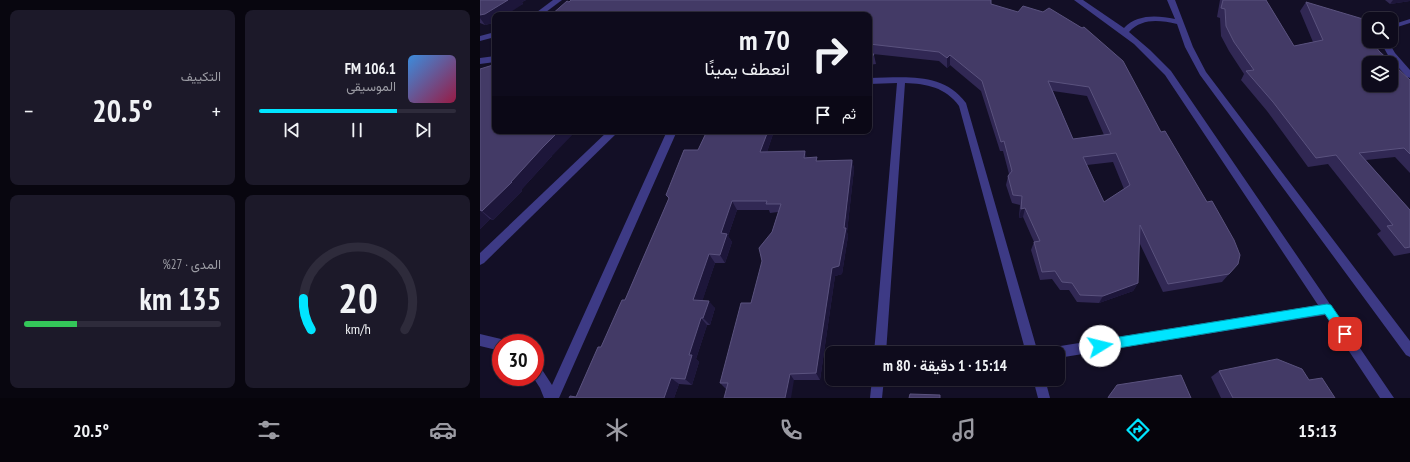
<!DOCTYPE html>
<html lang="ar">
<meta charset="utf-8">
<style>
:root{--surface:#0e0b1c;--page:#1c1929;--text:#f1f3f6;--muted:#9b9ba3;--line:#2e2b3b;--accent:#00e5ff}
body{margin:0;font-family:"PT Sans Narrow",Vazirmatn,sans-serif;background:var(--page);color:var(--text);direction:rtl;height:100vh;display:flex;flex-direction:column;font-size:15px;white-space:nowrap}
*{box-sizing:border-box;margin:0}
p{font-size:13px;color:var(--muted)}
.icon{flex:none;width:22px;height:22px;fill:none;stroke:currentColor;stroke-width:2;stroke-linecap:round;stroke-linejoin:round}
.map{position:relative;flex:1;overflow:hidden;direction:ltr}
.side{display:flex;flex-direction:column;gap:10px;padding:10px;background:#08060f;width:480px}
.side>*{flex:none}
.top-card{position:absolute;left:12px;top:12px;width:380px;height:122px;border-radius:8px;box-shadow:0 1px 3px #0004,0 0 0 1px var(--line);direction:rtl;background:#0e0b1c;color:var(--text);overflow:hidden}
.tools{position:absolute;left:882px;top:12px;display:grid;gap:8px}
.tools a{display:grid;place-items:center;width:36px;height:36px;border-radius:8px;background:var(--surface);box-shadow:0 1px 3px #0004,0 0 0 1px var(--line);font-size:20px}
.speed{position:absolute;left:12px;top:334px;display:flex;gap:8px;font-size:20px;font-weight:700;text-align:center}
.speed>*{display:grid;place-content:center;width:52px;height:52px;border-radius:50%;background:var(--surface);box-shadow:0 1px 3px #0004,0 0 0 1px var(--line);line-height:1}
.speed .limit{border:6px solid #d22;background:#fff;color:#111}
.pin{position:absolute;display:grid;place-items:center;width:34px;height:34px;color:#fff;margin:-17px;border-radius:8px;box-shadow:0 2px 6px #0006}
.me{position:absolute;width:44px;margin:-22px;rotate:81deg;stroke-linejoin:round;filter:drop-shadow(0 0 3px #0008)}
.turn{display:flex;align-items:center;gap:14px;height:84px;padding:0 16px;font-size:18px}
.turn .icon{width:52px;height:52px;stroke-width:2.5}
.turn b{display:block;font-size:28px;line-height:34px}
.then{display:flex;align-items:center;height:38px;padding:0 16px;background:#0003;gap:8px;font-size:15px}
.big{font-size:30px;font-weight:600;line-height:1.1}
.side .tile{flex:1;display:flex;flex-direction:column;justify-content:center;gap:6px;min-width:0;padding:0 14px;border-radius:8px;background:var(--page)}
.side .dial{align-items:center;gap:0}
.dial svg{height:104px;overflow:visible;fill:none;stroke:var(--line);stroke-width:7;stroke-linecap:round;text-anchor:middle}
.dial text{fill:var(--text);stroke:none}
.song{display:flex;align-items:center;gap:12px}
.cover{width:48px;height:48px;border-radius:6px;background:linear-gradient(135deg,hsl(210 70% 55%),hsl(340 70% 35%))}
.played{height:4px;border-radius:2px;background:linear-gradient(90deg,var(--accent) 70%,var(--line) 70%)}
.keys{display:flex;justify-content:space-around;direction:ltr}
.heat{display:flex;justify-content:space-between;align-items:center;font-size:22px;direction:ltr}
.charge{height:6px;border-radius:3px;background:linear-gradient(90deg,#34c759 27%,var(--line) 0)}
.side .tiles{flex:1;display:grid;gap:10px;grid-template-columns:repeat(2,1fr)}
.trip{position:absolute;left:345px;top:346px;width:240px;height:40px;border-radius:8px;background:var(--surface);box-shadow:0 1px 3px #0004,0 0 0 1px var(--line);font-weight:600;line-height:40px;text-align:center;direction:rtl}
.menu{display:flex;height:64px;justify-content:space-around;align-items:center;background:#06040b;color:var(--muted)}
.menu .icon{width:28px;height:28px}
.menu .selected{color:var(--accent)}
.menu b{font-size:18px;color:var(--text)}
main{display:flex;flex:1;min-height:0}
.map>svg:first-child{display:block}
</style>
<main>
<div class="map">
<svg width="930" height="398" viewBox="0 0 930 398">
<rect width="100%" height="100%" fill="#130f26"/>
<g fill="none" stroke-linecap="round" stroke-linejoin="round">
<!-- minor -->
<g fill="#3d3a85" fill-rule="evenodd">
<polygon points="73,0 82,0 62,15 53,15"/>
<path d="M594 0H603L644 28C657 14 677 15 695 19L687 0H695L713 47 726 72 930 341V357L926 355 720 75 705 47 697 24C679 20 662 18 649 32L670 50 691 71 914 398H900L845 315 578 358V353H568L570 349 574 347 838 305 685 75 654 44Z"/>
<polygon points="930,19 930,23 911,29 911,25"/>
<polygon points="15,32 15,37 0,41 0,36"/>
<polygon points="900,41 908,41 915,53 930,70 930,78 927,77 909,57"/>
<polygon points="15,56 15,62 0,64 0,58"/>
<path d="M389 78C424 78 462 71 486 103L558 353H546L479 106C465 87 447 84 425 83L406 353H394L417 83 389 84Z"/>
<polygon points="128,131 139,131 4,263 0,265 0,253"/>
<polygon points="187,131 197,131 79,398 64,398 60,388 53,377 55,377 55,363 59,365 72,385"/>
<polygon points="0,334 21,339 26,343 21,343 21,351 0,346"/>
<polygon points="392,379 404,379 402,398 390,398"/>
<polygon points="553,379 565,379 570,398 558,398"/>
</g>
</g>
<!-- wall -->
<g fill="#312854" fill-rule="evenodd">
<polygon points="0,0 46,0 42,2 43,4 15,15 15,22 13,23 5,25 0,23"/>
<polygon points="740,0 786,0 814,46 833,42 820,11 826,2 885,30 899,51 930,80 930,173 915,157 886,160 930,210 930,253 914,256 897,234 901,231 848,164 828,167 787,111 761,80 764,74 749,51 741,36 740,18 737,17"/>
<polygon points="905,0 930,0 930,1 910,4"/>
<path d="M89 2 512 4 681 132 758 264 742 282 683 292 659 242 658 283 653 291 619 303 597 302 589 290H580L572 279 560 280 551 250 554 242 543 217 539 218 540 205 532 203 526 185 528 176 529 174 523 151H520L501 91 470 65 467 68 459 61 393 54 394 55 396 64 389 65V15ZM573 91 607 96 624 135 593 139ZM633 162 644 189 624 202 607 165Z"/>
<polygon points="0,69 72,156 41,190 42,191 13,220 10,219 0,229"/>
<polygon points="227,131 294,131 287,152 327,157 338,161 372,160 374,169 367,232 368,236 362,274 355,276 340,380 314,380 246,389 240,383 271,303 298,212 290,213 289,210 257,210 248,236 252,242 245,263 235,263 222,301 235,308 230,325 227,325 216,359 219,362 212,385 199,384 194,398 89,398 96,397 145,300 189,199 186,195 218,150"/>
<polygon points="739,371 829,380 855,398 741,398 731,377"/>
</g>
<!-- shaded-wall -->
<g fill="#1d163a">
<polygon points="28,0 46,0 42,2 43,4 26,15 15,15 15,22 13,23 5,25 0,18 0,15"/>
<polygon points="913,0 930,0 930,1 910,4"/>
<polygon points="470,55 470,65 467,68 467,58"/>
<polygon points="79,131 96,131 72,156 41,190 42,191 13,220 2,211 63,147"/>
<polygon points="288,131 294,131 284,161 280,152"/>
<polygon points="325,151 328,161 324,158"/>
<polygon points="372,160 374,169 367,232 368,236 362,274 355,276 340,380 336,373 352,268 364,228"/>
<polygon points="252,201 257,210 248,236 252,242 245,263 240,255 241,233"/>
<polygon points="545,208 543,217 539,218 541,209"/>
<polygon points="0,210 10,219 0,229"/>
<polygon points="229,254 235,263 220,308 213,300"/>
<polygon points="658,283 653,291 619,303 623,296"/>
<polygon points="229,301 235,308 230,325 223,318"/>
<polygon points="221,318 227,325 216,359 219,362 212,385 205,379 209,355"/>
<polygon points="310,374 314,380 311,398 305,398"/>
<polygon points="191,378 199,384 194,398 184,398"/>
</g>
<!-- building -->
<g fill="#433a66" stroke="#5a527e" fill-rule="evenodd">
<polygon points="0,0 28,0 5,14 0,15"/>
<path d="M91 0H511V4L538 12 543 6 563 12 569 8 602 28 604 27 643 61 681 132 685 131 727 202 732 201 754 240 760 255 758 264 749 274 688 284 660 225 658 283 623 296 600 295 592 283 582 282 575 271 562 272 554 242 560 241 545 208 541 209 542 196 533 195 528 176 532 171 524 141 521 142 502 81 470 55 467 58 459 52 389 44V15H71L87 1 89 2ZM568 81 609 87 631 134 593 139ZM636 153 650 185 624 202 603 157Z"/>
<path d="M743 0H786L814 46 843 40 826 2 883 19 885 30 889 37V41H892L899 51 930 80V154L924 148 879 153 930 210V247L925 248 907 226 913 225 856 155 836 158 793 102 766 71 774 70 754 42 746 26 745 9 741 8ZM889 63H911V85H889Z"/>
<polygon points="389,48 394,55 389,55"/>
<polygon points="13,65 15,66 15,131 79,131 63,147 31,182 32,182 2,211 0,210 0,69"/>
<polygon points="227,131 288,131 280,152 325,151 324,158 337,157 336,161 372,160 364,228 366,228 359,266 352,268 336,373 310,374 305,398 244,398 248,383 240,383 261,303 271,303 282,261 279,248 292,232 301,204 286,204 287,201 252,201 241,233 247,234 240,255 229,254 213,300 229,301 223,318 221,318 209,355 212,355 205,379 191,378 184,398 89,398 90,396 96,397 118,347 121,347 142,300 145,300 189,198 186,195 204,150 218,150"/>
<polygon points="797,359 822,369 829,380 842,378 855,398 753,398 739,371"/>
<polygon points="701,375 711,398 628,398 629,396 637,385"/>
<polygon points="430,394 460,395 460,398 429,398"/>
</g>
<!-- route -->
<polygon fill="#00e5ff" stroke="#0095a6" points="847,304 851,305 868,330 870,334 868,338 865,339 861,338 845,314 620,351 616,349 614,346 616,342 620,340"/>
</svg>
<div class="tools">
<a><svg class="icon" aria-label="search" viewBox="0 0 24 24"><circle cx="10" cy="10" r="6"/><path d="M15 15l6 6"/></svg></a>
<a><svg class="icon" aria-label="layers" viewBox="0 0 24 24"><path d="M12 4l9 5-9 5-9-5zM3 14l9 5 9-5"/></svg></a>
</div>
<div class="speed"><div class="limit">30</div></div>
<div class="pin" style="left:865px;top:334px;background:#d93025"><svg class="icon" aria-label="arrive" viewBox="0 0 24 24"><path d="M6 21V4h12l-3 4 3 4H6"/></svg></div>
<svg class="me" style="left:620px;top:346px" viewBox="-20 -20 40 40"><circle r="19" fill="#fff"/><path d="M0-13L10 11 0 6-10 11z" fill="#00e5ff"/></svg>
<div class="trip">15:14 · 1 دقيقة · 80 m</div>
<div class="top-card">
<div class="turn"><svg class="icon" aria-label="right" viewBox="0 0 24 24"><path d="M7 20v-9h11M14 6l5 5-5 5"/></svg><div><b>70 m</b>انعطف يمينًا</div></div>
<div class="then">ثم<svg class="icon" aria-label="arrive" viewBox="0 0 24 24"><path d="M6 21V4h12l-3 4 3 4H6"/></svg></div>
</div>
</div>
<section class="side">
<div class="tiles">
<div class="tile">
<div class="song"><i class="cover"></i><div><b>106.1 FM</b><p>الموسيقى</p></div></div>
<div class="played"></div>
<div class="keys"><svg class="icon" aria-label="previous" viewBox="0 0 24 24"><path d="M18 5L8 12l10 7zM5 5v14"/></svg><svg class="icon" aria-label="pause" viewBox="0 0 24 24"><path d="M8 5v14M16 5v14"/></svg><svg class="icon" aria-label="next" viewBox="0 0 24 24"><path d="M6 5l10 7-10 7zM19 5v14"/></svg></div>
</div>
<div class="tile"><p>التكييف</p>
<div class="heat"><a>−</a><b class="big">20.5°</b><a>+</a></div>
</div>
<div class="tile dial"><svg viewBox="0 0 100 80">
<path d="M14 69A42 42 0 1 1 86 69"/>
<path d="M14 69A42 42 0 0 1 8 45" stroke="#00e5ff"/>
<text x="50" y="56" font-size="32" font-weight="700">20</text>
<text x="50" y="72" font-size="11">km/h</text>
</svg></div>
<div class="tile"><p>المدى · 27%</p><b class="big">135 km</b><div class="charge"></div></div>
</div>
</section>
</main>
<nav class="menu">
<b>15:13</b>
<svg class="icon selected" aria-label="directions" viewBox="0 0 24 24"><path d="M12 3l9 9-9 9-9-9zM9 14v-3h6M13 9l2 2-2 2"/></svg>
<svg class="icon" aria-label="music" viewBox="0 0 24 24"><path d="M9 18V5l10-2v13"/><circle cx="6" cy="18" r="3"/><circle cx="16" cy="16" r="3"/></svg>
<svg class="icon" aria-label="phone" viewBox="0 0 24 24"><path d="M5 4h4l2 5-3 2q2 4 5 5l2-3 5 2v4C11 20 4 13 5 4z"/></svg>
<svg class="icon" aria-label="climate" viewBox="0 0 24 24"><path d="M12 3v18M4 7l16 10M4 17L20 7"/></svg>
<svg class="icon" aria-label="car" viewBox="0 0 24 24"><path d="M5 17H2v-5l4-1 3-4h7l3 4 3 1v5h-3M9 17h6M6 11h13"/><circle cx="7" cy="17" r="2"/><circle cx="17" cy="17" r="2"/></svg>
<svg class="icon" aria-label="filters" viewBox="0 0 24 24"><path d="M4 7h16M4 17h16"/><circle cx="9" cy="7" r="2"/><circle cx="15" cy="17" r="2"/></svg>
<b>20.5°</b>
</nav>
